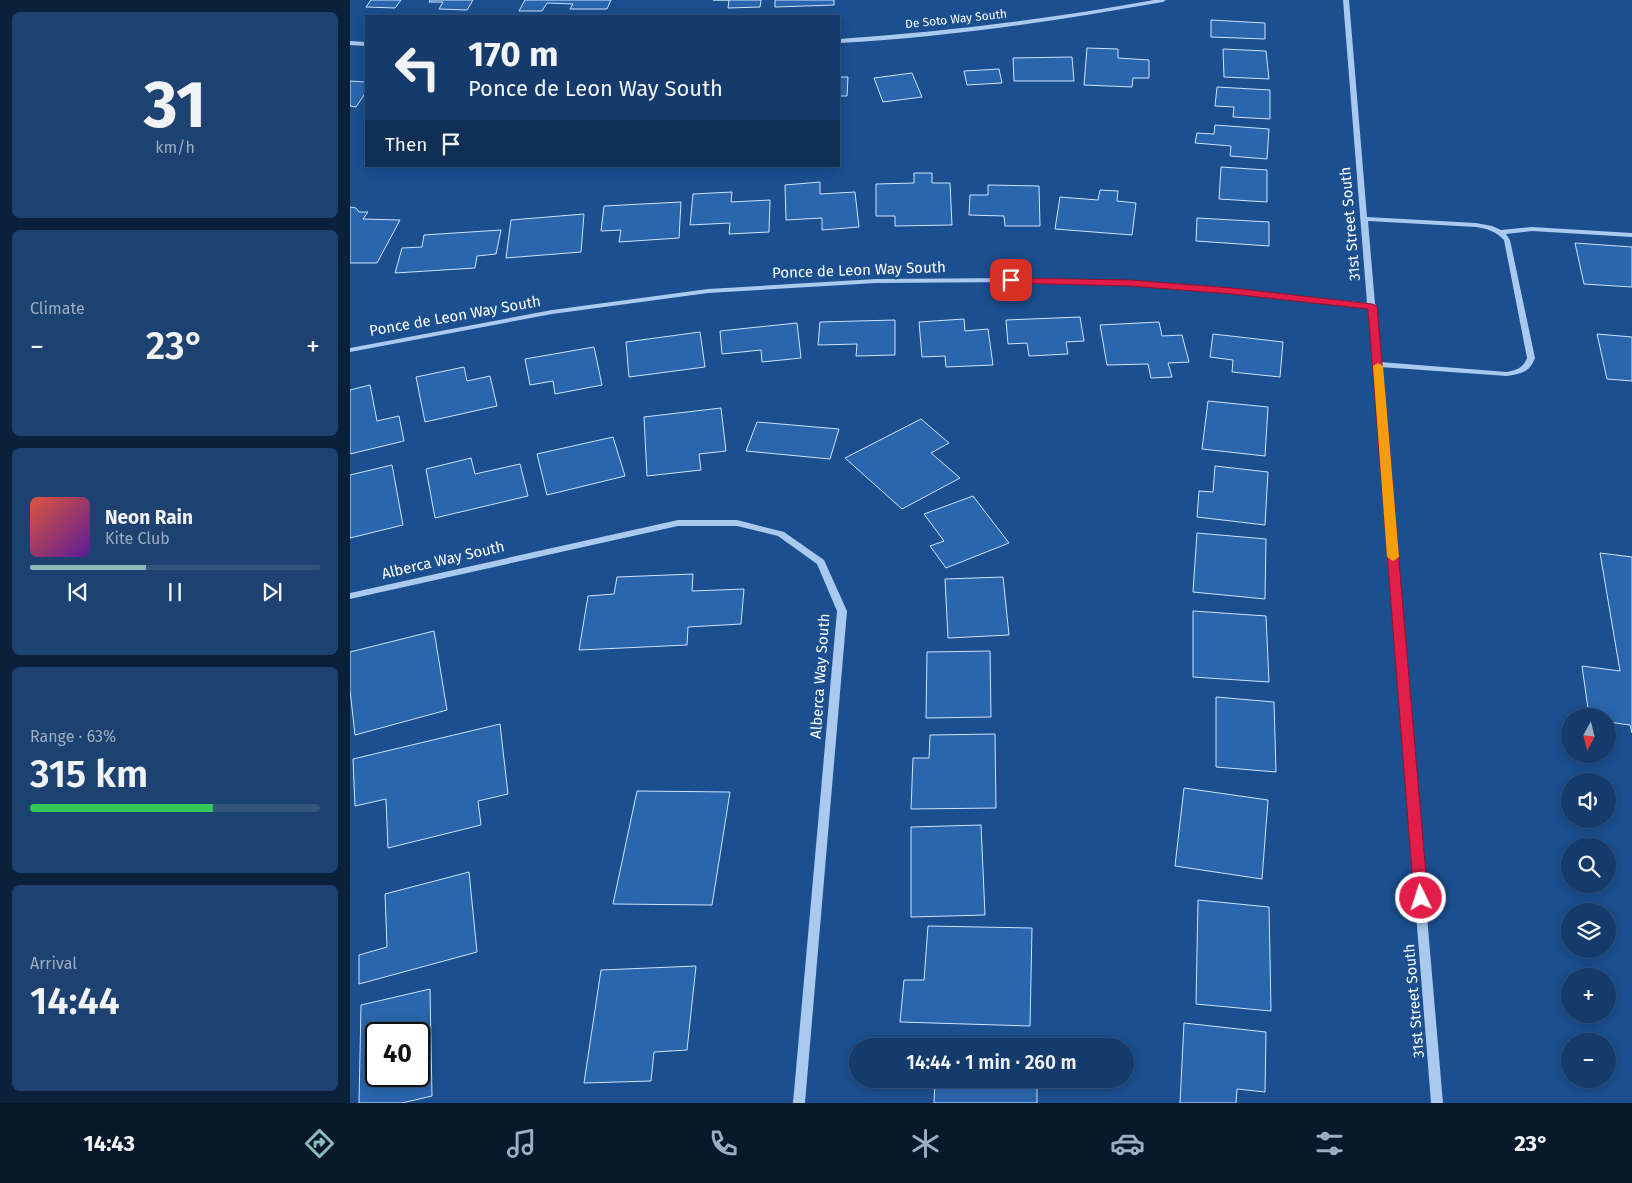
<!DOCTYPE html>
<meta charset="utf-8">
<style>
:root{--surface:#143b6b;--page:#1d4271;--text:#f1f3f6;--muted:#9dadc1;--line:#33557e;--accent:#8bbbb9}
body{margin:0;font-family:"Fira Sans",sans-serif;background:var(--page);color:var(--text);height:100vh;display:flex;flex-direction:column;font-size:19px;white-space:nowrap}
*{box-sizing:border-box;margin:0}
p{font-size:16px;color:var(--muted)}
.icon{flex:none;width:28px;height:28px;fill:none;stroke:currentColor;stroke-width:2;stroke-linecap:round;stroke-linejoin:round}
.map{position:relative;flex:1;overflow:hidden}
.details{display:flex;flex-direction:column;gap:12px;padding:12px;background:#0b203b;width:350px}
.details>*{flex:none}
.banner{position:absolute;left:15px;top:15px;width:475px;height:152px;border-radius:0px;box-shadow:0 2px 12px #0003,0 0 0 1px var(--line);background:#143b6b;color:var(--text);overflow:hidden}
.needle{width:32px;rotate:187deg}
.tools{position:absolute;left:1211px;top:708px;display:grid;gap:10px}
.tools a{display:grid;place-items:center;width:55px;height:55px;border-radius:50%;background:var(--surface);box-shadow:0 2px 12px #0003,0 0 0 1px var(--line);font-size:25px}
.speed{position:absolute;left:15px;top:1022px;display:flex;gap:10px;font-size:25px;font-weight:700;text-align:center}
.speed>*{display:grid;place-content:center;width:65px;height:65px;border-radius:50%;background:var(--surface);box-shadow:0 2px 12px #0003,0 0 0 1px var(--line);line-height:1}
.speed .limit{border:2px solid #111;border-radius:8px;background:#fff;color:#111}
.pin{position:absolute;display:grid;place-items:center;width:42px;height:42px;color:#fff;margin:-21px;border-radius:10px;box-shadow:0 2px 8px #0006}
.me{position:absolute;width:55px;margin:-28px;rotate:356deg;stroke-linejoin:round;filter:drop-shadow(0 0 4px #0008)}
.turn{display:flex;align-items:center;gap:18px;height:105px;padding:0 20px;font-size:22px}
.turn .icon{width:65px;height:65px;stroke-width:2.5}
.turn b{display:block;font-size:35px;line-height:42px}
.then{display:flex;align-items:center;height:48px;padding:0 20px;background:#0003;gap:10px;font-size:19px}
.big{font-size:38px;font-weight:600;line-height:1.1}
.details .card{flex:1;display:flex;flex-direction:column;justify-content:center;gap:8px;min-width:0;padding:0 18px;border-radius:8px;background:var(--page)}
.details .dial{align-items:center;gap:0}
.dial b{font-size:65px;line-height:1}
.song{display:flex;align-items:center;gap:15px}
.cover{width:60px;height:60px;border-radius:8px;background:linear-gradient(135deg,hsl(10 70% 55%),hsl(270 70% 35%))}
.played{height:5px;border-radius:2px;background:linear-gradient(90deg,var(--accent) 40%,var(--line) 40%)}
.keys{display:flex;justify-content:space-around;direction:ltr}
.heat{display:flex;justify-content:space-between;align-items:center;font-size:28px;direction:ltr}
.charge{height:8px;border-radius:4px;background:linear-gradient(90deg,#34c759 63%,var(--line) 0)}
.trip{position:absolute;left:499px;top:1038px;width:285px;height:50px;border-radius:25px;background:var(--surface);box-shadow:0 2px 12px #0003,0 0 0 1px var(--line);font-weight:600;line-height:50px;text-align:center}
.dock{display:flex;height:80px;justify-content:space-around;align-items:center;background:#08182b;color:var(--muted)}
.dock .icon{width:35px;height:35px}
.dock .current{color:var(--accent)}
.dock b{font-size:22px;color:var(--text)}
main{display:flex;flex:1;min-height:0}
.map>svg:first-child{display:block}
</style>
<main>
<section class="details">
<div class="card dial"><b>31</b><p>km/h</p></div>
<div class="card"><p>Climate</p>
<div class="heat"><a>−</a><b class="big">23°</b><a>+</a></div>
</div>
<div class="card">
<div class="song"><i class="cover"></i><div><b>Neon Rain</b><p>Kite Club</p></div></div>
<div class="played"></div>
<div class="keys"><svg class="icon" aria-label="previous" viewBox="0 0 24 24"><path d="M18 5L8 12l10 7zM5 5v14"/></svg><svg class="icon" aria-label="pause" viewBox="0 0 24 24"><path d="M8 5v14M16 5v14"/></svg><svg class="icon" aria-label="next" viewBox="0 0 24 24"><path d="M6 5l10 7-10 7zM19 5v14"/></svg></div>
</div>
<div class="card"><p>Range · 63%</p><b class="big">315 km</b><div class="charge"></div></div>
<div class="card"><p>Arrival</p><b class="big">14:44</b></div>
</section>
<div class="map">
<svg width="1282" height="1103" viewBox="0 0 1282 1103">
<rect width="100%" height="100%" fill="#1b4f8f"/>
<!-- building -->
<g fill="#2a66ad" stroke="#cfe3fa" fill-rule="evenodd">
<polygon points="21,0 51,0 45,8 16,7"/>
<polygon points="80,0 123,0 117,10 89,9 93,2 79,2"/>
<polygon points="175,0 261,0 257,9 220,9 223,4 197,3 192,11 169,11"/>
<polygon points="363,0 411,0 410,7 378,8 379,0"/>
<polygon points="425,0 484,0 484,5 425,7"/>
<polygon points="861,20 915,23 915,39 861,37"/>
<polygon points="737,48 768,49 768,58 799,60 799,78 783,78 782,87 734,85"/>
<polygon points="873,49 916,51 919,79 874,77"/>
<polygon points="722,57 724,81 664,81 663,58"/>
<polygon points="649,69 652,83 617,85 614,71"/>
<polygon points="562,73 572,97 533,102 524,78"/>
<polygon points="489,77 498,77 497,96 489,96"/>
<polygon points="0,81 16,82 16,92 6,107 0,106"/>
<polygon points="867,87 920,90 920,119 883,117 884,107 865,106"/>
<polygon points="865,125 919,129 917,159 880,156 881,146 845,143 847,133 864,134"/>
<polygon points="871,167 917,170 917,202 869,199"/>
<polygon points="564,173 582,173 582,183 600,183 602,225 545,226 545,216 526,216 526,184 564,183"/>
<polygon points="470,182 470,194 505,192 509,227 472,230 472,218 436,220 435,185"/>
<polygon points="638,185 689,186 690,226 655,226 654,216 619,215 620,195 638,195"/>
<polygon points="750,190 768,191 767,201 786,203 782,235 705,229 710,197 748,200"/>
<polygon points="382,192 381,202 420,200 419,232 379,234 380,223 340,225 343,194"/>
<polygon points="331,202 329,238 269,242 271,230 251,231 254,206"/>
<polygon points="0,207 6,208 9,212 18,212 13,219 50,220 27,263 0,263"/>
<polygon points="234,214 231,252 156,258 161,220"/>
<polygon points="847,218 919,222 919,246 846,241"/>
<polygon points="151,230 146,254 127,256 125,268 45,273 52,248 72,247 74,235"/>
<polygon points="1225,243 1282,247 1282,287 1234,284"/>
<polygon points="730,317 734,341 716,342 718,354 679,356 677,343 658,344 656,320"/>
<polygon points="614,319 615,331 638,329 643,365 596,367 595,356 572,357 569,322"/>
<polygon points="545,320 545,355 506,356 507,344 468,345 470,322"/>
<polygon points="809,322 812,336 832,335 839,362 818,363 822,377 801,378 798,364 757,365 750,325"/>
<polygon points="447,323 451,358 412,362 411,350 372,354 370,331"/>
<polygon points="350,332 355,367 279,377 276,342"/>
<polygon points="863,334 933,342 930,377 882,372 883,360 860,357"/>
<polygon points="1247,334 1282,337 1282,381 1257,379"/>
<polygon points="244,347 252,385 205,394 203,381 180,385 175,359"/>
<polygon points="114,367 117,381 140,376 147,406 75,422 66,377"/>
<polygon points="20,385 27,421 49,416 54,441 0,454 0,390"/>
<polygon points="858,401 918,407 915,456 852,449"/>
<polygon points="371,408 376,451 349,454 351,470 297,476 294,417"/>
<polygon points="571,419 599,443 581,453 610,478 552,509 495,458"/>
<polygon points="407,422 489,429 480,459 396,451"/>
<polygon points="263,437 275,476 197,495 187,454"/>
<polygon points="121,458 125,474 170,464 178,496 85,518 76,469"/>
<polygon points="42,465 53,525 0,538 0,475"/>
<polygon points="865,466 918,472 915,525 847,517 849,491 863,492"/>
<polygon points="623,496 659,543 596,568 580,546 594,541 574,514"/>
<polygon points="847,533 916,539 915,599 843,592"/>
<polygon points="1250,553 1282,557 1282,733 1280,725 1258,722 1258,716 1239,716 1232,666 1270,671"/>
<polygon points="343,574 342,591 394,589 391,624 338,627 337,645 229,650 238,596 264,594 267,577"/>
<polygon points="653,577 659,635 598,638 595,579"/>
<polygon points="843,611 916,616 919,682 843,677"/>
<polygon points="84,631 97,710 5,735 0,690 0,652"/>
<polygon points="640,651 641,717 576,718 577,652"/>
<polygon points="866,697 924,702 926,772 866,767"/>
<polygon points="150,724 158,794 128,801 131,825 38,848 36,799 5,806 3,759"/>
<polygon points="645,734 646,808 561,809 563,758 579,758 580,735"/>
<polygon points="834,788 918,800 912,879 825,866"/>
<polygon points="287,791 380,792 362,905 263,904"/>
<polygon points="631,825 635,915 561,917 561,827"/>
<polygon points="119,872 127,952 9,984 9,955 37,947 35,894"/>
<polygon points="848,900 919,907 921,1011 846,1004"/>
<polygon points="578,926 682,928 680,1026 550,1022 554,980 574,980"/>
<polygon points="346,966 337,1050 304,1052 301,1081 234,1083 251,970"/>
<path d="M80 989 82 1096 52 1103H9L11 1005ZM26 1034H69V1076H26Z"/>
<polygon points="834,1023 916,1032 915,1092 887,1089 886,1103 830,1103"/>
<polygon points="585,1079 687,1079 687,1103 584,1103"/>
</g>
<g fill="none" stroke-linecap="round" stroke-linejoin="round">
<!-- minor -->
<g fill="#a9c9ee" fill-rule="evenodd">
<path d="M804 0H816L813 2C706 21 598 37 489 43V39C595 32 699 19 804 0Z"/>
<path d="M993 0H999L1017 217 1126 223 1142 226 1151 230 1182 227 1282 233V237L1182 231 1156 234 1160 240 1185 358C1180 372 1171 374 1157 376L1030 367 1093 1103H1081L1018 308 882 293 779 285 680 282 526 283 358 293 202 314 0 352V348L202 310 358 289 526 279 680 278 779 281 882 289 1017 303ZM1018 221 1126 227C1137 229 1146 231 1154 240L1177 358C1173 368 1167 370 1157 372L1030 362 1025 308 1027 306 1025 304Z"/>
<polygon points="0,41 16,42 16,46 0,45"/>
<polygon points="328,520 387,520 434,532 474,560 497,611 455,1103 443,1103 487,611 467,564 428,536 387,526 328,526 0,599 0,593"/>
</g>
</g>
<!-- route -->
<polygon fill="#e11d48" stroke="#92132f" points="658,278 780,280 882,288 1022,304 1027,306 1078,898 1076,902 1071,904 1066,902 1064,898 1018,309 882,294 780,286 661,283 658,282"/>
<!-- slow -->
<polygon fill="#f59e0b" points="1028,363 1033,366 1049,557 1043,561 1037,557 1023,366"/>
<g text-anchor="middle" stroke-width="5" stroke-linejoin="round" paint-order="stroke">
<!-- far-street labels -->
<g font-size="12" fill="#fff" stroke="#1b4f8f">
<text transform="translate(606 19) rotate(-6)" y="4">De Soto Way South</text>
</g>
<!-- street labels -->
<g font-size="15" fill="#fff" stroke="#1b4f8f">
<text transform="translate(1000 224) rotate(-95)" y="5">31st Street South</text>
<text transform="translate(509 270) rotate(-2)" y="5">Ponce de Leon Way South</text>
<text transform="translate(105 316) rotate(-10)" y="5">Ponce de Leon Way South</text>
<text transform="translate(93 560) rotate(-13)" y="5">Alberca Way South</text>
<text transform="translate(470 676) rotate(-86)" y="5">Alberca Way South</text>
<text transform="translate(1064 1001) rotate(-95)" y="5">31st Street South</text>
</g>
</g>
</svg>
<div class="tools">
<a><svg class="needle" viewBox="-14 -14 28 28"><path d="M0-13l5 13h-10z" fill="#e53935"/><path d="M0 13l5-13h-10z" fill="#9dadc1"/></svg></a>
<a><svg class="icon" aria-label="sound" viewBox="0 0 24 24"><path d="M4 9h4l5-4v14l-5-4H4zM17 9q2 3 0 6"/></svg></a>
<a><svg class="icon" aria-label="search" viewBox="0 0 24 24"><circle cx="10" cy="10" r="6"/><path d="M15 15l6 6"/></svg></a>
<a><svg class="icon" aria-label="layers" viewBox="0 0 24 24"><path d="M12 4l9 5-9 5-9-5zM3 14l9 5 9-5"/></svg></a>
<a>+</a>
<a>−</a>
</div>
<div class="speed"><div class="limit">40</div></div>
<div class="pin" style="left:661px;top:280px;background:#d93025"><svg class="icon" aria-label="arrive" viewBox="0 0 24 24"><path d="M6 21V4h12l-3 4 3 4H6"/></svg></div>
<svg class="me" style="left:1071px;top:898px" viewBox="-20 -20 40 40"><circle r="17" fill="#e11d48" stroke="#fff" stroke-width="3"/><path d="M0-11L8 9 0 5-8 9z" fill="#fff"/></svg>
<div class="trip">14:44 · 1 min · 260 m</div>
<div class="banner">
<div class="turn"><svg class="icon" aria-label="left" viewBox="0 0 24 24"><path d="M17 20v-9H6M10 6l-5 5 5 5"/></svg><div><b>170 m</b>Ponce de Leon Way South</div></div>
<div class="then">Then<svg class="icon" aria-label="arrive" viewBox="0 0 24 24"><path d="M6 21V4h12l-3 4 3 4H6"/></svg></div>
</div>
</div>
</main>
<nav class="dock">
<b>14:43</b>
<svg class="icon current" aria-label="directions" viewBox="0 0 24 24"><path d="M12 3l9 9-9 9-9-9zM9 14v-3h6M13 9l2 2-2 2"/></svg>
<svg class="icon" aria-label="music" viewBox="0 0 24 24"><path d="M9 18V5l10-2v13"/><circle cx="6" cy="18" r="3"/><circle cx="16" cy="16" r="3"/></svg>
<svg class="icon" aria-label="phone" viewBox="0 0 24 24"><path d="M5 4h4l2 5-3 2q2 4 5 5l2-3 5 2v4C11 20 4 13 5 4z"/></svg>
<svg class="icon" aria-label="climate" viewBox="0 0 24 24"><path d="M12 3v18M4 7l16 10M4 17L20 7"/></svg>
<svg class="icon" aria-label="car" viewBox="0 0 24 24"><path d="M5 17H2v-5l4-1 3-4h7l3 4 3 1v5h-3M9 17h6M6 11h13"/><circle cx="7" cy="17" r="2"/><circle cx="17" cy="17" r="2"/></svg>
<svg class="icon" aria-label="filters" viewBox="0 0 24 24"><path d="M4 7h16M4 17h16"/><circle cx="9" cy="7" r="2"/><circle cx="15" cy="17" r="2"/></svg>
<b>23°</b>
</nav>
